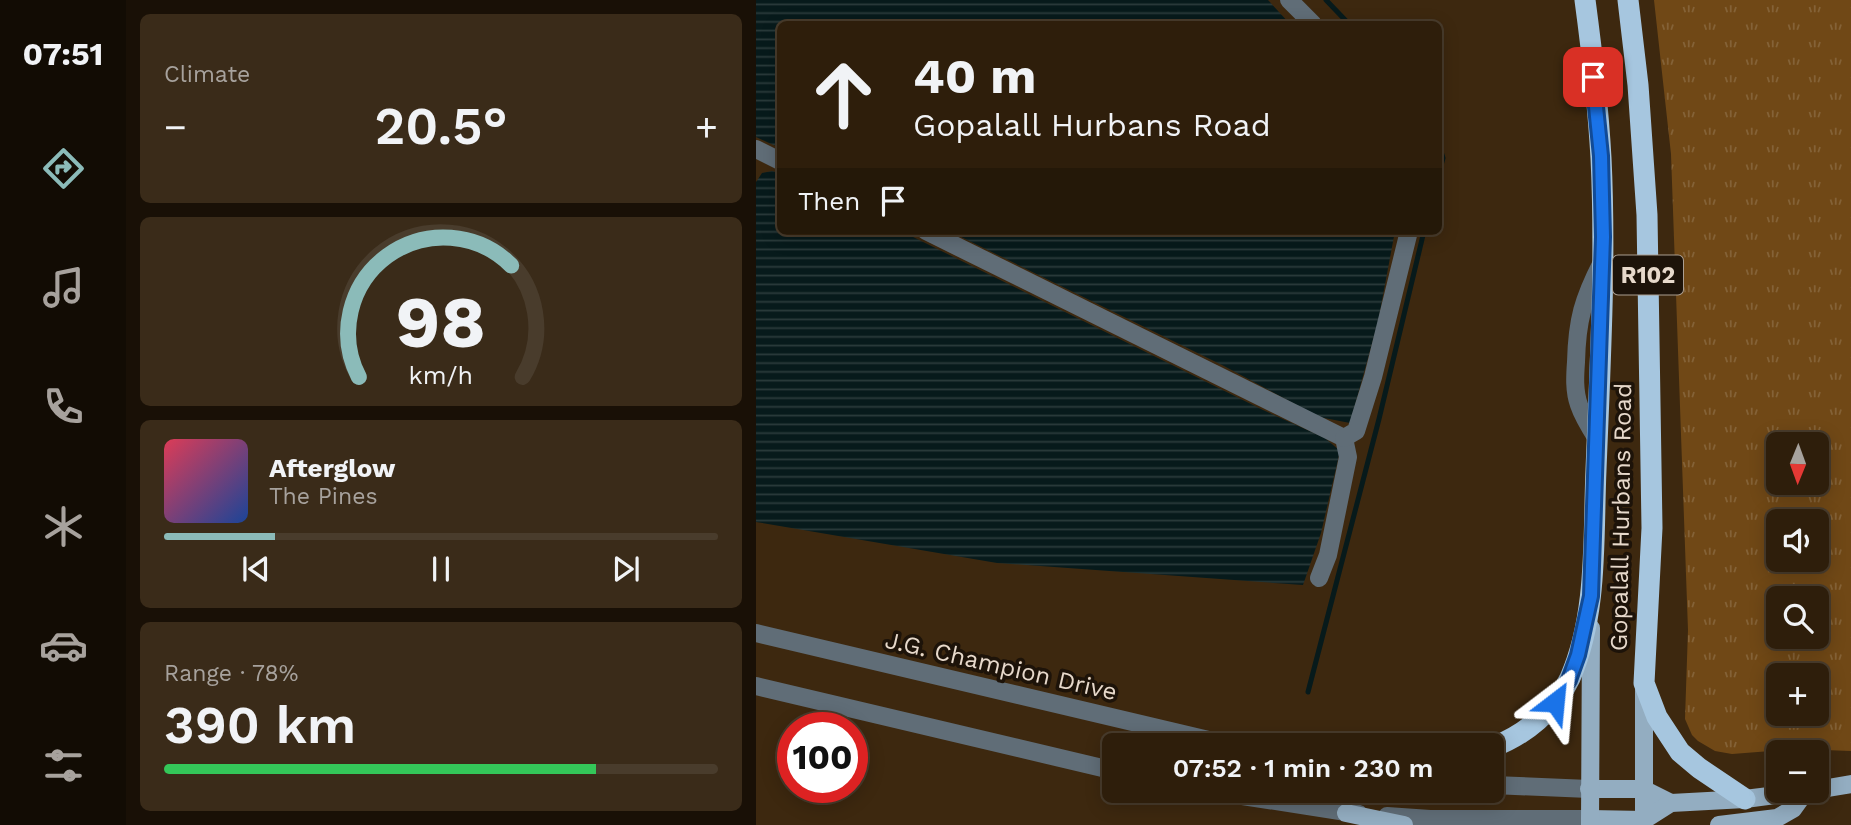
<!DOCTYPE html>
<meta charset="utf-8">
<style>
:root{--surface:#2e1e0b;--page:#3a2b19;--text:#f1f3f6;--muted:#a7a29d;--line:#493c2c;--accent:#8bbbb9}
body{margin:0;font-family:"Work Sans",sans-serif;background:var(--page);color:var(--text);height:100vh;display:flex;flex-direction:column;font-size:26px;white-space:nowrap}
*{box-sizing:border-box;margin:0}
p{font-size:23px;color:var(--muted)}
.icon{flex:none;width:38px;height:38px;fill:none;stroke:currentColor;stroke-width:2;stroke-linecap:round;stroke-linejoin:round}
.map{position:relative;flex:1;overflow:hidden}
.sheet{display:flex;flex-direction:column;gap:14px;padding:14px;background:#191006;width:630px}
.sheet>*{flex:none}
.guide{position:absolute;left:21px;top:21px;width:665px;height:214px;border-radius:10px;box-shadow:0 4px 18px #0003,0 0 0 2px var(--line);background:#2e1e0b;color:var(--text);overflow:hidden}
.needle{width:46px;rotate:181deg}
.tools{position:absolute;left:1010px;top:432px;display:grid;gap:14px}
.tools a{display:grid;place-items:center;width:63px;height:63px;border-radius:10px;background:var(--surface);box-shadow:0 4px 18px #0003,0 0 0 2px var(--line);font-size:35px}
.speed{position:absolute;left:21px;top:712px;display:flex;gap:14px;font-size:35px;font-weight:700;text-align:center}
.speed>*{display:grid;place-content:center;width:91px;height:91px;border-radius:50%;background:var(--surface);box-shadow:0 4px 18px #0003,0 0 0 2px var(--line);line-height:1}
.speed .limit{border:10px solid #d22;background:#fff;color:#111}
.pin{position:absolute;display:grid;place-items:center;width:60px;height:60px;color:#fff;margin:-30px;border-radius:14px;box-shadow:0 4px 10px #0006}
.me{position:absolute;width:77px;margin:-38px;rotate:29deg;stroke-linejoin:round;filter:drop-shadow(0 0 5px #0008)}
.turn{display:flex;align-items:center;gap:24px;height:147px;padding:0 21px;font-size:32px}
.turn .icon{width:91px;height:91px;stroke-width:2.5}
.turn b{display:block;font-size:49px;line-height:60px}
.then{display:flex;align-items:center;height:66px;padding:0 21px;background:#0003;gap:14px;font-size:26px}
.big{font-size:52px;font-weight:600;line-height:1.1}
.sheet .card{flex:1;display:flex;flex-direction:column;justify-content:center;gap:10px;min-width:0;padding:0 24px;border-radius:10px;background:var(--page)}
.sheet .dial{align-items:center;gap:0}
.dial svg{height:182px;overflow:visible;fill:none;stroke:var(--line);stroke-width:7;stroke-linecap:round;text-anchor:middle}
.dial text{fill:var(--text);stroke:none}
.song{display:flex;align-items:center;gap:21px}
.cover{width:84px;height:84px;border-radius:10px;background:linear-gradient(135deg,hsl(350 70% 55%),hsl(220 70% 35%))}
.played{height:7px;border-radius:4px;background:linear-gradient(90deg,var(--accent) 20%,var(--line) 20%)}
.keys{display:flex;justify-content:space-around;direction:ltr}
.heat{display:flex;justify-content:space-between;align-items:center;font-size:38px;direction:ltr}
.charge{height:10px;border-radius:5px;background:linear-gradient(90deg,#34c759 78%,var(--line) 0)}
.trip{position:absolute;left:346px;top:733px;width:402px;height:70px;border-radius:10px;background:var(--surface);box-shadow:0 4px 18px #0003,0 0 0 2px var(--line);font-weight:600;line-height:70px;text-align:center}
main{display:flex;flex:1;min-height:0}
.tabs{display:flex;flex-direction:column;width:126px;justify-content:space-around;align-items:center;background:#120c04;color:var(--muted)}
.tabs .icon{width:49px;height:49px}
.tabs .current{color:var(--accent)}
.tabs b{font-size:32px;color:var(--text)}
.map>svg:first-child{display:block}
</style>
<main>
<nav class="tabs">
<b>07:51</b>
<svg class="icon current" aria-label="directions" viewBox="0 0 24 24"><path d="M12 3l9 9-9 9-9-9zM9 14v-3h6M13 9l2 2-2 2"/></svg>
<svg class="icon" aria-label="music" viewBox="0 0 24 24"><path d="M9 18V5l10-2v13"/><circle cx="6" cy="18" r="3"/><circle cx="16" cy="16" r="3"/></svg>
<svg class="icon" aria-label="phone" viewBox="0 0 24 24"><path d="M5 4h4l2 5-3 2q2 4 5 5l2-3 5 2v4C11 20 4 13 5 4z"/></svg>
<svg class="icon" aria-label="climate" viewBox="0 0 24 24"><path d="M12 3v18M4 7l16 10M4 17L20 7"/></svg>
<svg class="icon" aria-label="car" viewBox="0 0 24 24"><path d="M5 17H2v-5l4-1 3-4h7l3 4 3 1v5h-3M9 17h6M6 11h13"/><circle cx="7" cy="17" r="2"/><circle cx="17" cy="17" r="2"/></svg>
<svg class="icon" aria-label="filters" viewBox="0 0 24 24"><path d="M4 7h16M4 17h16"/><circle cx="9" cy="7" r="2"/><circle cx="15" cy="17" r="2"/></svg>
</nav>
<section class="sheet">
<div class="card"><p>Climate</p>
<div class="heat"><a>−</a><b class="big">20.5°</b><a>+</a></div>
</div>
<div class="card dial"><svg viewBox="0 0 100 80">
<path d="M14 69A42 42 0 1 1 86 69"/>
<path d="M14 69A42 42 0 0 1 81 20" stroke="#8bbbb9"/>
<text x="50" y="56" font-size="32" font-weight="700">98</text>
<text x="50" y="72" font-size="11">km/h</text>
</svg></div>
<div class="card">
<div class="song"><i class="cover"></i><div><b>Afterglow</b><p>The Pines</p></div></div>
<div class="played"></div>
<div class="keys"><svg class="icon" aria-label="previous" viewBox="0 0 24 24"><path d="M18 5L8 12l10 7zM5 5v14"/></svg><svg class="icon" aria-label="pause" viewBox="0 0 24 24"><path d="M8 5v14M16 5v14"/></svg><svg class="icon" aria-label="next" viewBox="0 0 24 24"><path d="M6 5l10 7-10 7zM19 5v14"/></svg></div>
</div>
<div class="card"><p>Range · 78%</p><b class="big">390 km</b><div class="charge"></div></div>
</section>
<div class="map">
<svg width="1095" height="825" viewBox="0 0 1095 825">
<defs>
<pattern id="grass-tufts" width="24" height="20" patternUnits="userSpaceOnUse" patternTransform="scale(1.75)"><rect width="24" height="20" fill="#704816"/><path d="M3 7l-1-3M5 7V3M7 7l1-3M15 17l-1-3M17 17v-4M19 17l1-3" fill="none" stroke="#846237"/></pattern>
<pattern id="water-rules" width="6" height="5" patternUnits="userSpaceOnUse" patternTransform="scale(1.75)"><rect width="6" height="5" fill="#071a1b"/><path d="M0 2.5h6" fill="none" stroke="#2b3b3b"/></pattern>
</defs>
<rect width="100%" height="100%" fill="#3d280f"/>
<!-- grass -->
<path fill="url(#grass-tufts)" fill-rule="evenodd" d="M898 0H1095V751L1042 749 976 754 959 751 942 741 936 735 929 719 932 630 915 154ZM1022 444H1060V483H1022ZM1022 522H1060V560H1022ZM1022 598H1060V637H1022ZM1022 676H1060V714H1022Z"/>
<!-- water -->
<g fill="url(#water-rules)">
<polygon points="0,0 512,0 534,24 24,24 24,148 0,137"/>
<polygon points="16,171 24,173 24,231 145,231 507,410 569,438 584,451 565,533 547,585 241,563 0,522 0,182 6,173"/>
<polygon points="193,231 639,231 622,322 594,423 563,417 468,366"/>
</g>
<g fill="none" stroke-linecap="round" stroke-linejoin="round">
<!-- stream -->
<g stroke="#071a1b" stroke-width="5">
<polyline points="570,0 593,24"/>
<polyline points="682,142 687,158 682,176"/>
<polyline points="552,692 623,419 668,231"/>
</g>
<!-- minor -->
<g stroke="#606d77" stroke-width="18">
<polyline points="533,0 557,24"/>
<polyline points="0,149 24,161"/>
<polyline points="170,231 588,438 592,457 572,555 563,578"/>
<polyline points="588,438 600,431 617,377 653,231"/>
<path d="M841 439C834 428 827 417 823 405 818 391 819 376 820 362 821 320 827 299 846 262"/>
<polyline points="0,633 478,746"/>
<polyline points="0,686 359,771"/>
<polyline points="737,785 833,789"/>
<polyline points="454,791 603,814"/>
<polyline points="631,816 674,819 834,819"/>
</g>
<!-- major -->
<g stroke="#93adc1" stroke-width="18">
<polyline points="833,789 887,789 915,803"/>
<polyline points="1060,790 1095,784"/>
<polyline points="590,813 648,825"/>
<polyline points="834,819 888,820 915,803 989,799 1051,791"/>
<polyline points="834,825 835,628"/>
<polyline points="888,825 888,690"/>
<polyline points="963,825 1021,818 1037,809 1050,791"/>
</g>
<!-- highway -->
<g stroke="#a6c6df" stroke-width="21">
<polyline points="872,0 882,85 891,215 896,528 888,683 901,717 924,752 943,768 989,799"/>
<path d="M737 747C769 735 799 710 814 678 842 614 837 538 840 470 844 366 850 261 845 158 842 105 836 52 829 0"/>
</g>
</g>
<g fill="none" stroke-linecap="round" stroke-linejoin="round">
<!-- route casing -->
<g stroke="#114b97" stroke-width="18">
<polyline id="route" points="799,702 813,680 822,655 835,596 847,237 845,156 837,77"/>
</g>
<!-- route -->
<use href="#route" stroke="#1a73e8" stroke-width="12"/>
</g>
<g text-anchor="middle" stroke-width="7" stroke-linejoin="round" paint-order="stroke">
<!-- shield labels -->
<rect fill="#1d1309" stroke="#aa9e91" stroke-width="2" x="857" y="255.5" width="70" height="39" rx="5"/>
<g font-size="23" font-weight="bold" fill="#e7d9cb">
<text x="892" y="283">R102</text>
</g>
<!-- street labels -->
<g font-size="24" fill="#e7d9cb" stroke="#1d1309">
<text transform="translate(865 517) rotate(-89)" y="8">Gopalall Hurbans Road</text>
<text transform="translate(245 666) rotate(13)" y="8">J.G. Champion Drive</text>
</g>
</g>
</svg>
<div class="tools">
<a><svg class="needle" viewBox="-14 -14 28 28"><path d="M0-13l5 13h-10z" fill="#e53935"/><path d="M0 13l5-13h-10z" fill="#a7a29d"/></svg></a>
<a><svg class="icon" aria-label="sound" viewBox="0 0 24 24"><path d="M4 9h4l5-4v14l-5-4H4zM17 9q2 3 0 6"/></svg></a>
<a><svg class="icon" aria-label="search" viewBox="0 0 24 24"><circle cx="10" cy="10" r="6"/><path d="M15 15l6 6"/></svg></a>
<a>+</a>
<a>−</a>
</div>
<div class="speed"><div class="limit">100</div></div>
<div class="pin" style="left:837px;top:77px;background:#d93025"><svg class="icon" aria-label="arrive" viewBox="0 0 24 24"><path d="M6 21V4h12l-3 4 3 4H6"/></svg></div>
<svg class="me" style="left:799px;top:702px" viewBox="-20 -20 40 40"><path d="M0-17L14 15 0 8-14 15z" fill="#1a73e8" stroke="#fff" stroke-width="4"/></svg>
<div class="trip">07:52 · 1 min · 230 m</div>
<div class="guide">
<div class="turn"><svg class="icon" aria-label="ahead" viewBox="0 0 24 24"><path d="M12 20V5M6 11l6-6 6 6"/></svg><div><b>40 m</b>Gopalall Hurbans Road</div></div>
<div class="then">Then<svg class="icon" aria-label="arrive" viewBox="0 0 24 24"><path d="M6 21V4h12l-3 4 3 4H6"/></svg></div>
</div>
</div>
</main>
